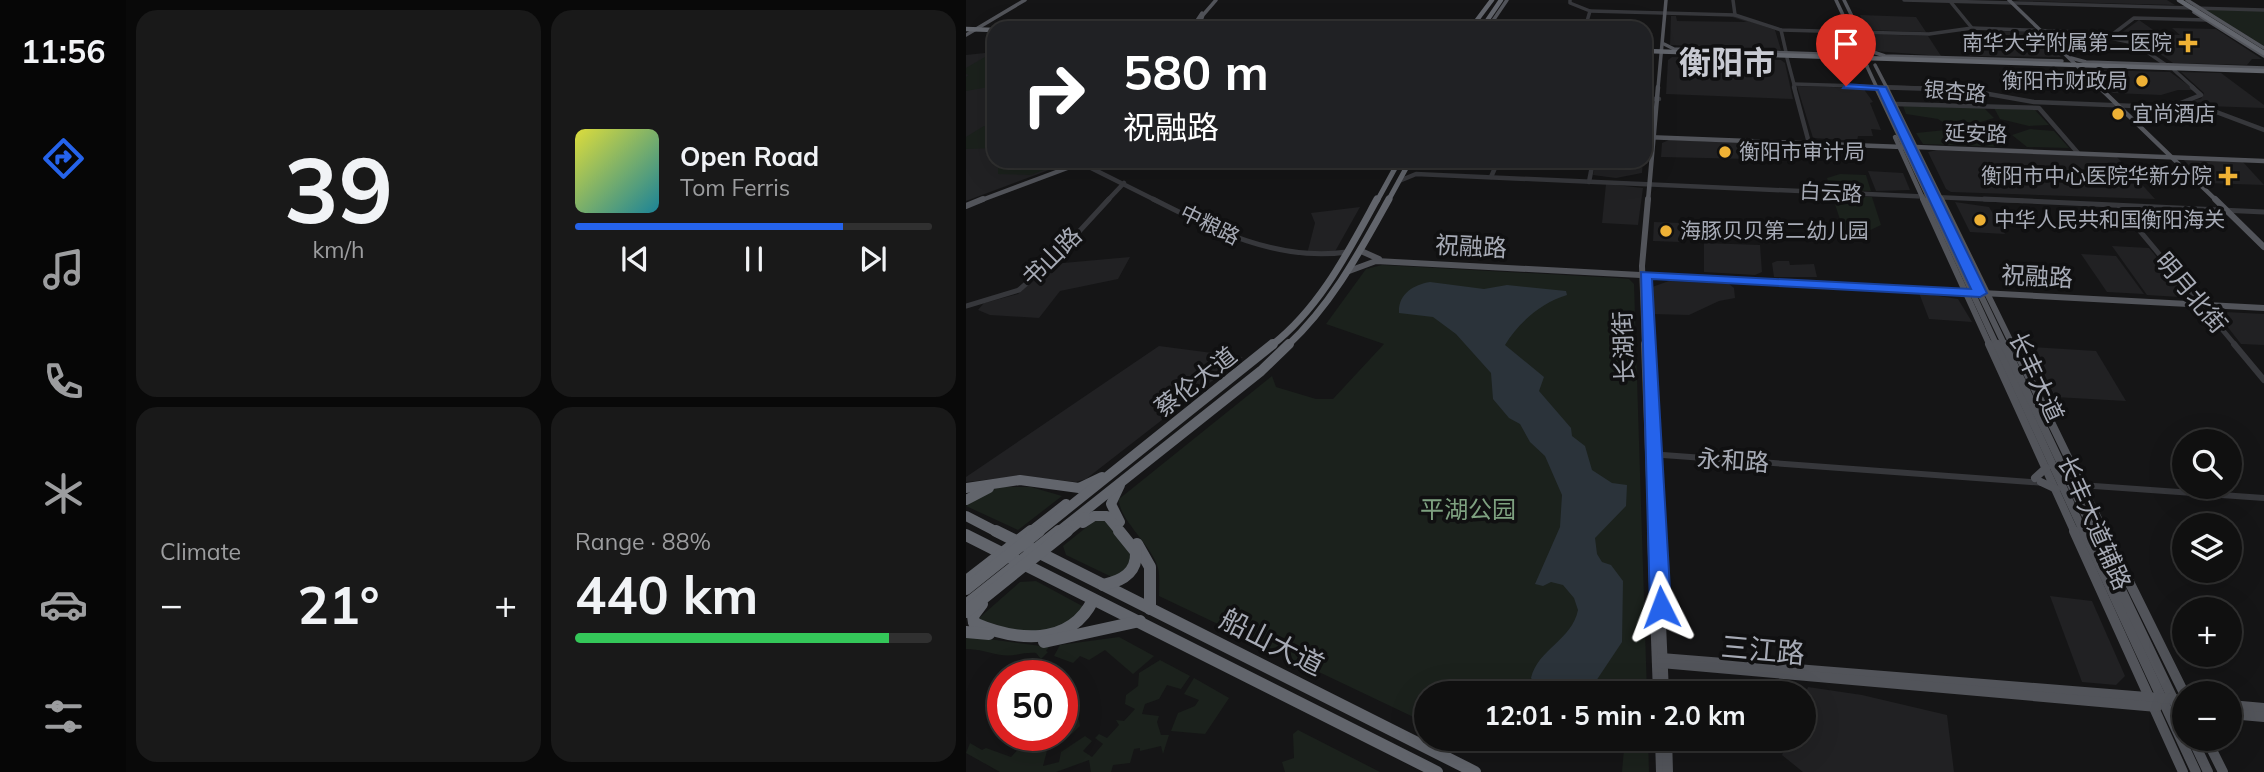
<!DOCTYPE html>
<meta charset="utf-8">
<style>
:root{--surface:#101010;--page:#191919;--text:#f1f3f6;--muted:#9c9d9f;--line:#303030;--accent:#2563eb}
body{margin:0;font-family:Mulish,"Noto Sans SC",sans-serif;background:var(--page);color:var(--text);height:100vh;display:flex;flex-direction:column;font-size:26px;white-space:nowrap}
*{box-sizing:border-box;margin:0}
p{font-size:23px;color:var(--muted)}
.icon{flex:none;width:38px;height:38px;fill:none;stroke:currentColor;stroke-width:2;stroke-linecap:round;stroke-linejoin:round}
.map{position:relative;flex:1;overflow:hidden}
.side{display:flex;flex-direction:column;gap:10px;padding:10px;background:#090909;width:840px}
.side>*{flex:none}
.banner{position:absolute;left:21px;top:21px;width:665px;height:147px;border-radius:21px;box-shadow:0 7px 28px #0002,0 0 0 2px var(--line);background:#202124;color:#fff;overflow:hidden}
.buttons{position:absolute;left:1206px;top:429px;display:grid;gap:14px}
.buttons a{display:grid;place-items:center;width:70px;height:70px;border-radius:50%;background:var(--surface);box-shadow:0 7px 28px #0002,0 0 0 2px var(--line);font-size:35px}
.speed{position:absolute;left:21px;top:660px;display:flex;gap:14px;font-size:35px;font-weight:700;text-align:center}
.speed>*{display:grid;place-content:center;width:91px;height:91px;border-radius:50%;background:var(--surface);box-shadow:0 7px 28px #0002,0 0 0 2px var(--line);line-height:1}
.speed .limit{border:10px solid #d22;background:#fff;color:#111}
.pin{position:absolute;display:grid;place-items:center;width:60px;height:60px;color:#fff;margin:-72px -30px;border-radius:50% 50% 50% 0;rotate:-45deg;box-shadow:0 0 7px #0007}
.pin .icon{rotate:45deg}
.me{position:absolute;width:77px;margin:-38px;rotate:357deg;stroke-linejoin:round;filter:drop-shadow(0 0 5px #0008)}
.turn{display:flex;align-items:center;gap:24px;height:147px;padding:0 21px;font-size:32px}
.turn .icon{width:91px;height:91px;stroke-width:2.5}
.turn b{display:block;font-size:49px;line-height:60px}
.big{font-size:52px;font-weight:700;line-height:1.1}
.side .tile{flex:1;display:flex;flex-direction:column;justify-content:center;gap:10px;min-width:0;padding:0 24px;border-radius:21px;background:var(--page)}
.side .dial{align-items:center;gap:0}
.dial b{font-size:91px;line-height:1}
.song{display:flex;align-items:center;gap:21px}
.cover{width:84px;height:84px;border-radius:10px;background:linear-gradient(135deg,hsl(60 70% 55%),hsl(190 70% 35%))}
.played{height:7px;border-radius:4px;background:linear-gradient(90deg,var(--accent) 75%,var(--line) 75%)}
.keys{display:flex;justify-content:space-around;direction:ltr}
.heat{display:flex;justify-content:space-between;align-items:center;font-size:38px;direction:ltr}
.charge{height:10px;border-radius:5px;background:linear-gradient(90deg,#34c759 88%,var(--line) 0)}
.side .tiles{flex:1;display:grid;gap:10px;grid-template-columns:repeat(2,1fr)}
.trip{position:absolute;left:448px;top:681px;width:402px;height:70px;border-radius:35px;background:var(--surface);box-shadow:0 7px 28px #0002,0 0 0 2px var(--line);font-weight:700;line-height:70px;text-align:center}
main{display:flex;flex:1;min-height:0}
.tabs{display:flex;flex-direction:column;width:126px;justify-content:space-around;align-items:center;background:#060606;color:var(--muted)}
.tabs .icon{width:49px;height:49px}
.tabs .active{color:var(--accent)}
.tabs b{font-size:32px;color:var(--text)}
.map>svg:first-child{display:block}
</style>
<main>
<nav class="tabs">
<b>11:56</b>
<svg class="icon active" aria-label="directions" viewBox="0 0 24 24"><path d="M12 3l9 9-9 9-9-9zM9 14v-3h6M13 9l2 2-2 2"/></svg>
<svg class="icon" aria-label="music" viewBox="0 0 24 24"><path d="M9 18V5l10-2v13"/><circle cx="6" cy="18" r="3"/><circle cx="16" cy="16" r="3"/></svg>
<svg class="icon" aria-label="phone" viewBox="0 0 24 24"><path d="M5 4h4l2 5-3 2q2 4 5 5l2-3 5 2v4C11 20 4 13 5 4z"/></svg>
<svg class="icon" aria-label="climate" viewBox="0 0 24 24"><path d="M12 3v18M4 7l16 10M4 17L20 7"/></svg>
<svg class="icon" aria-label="car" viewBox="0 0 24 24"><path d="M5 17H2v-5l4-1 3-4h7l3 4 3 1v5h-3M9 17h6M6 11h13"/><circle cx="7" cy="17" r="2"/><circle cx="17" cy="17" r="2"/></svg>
<svg class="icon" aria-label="filters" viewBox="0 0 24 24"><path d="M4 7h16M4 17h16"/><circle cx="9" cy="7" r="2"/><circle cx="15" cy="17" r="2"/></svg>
</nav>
<section class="side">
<div class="tiles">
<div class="tile dial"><b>39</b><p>km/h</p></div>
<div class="tile">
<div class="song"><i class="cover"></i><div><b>Open Road</b><p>Tom Ferris</p></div></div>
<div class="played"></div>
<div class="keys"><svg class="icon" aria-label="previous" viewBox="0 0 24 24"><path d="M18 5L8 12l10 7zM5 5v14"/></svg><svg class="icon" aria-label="pause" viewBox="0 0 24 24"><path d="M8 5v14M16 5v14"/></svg><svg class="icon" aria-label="next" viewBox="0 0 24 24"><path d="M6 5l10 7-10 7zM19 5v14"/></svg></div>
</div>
<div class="tile"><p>Climate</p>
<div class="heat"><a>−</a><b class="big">21°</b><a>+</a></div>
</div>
<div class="tile"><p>Range · 88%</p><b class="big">440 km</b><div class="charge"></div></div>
</div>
</section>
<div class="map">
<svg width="1298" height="772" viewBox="0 0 1298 772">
<rect width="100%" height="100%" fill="#151516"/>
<!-- built -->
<g fill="#212123">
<polygon points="1049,0 1201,0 1209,5 1053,1"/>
<polygon points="894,15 950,17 960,32 901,30"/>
<polygon points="705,16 710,16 711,21 781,22 763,16 771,17 809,30 815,50 704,45"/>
<polygon points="1173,20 1193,34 1214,35 1206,28 1250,29 1296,59 1286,59 1281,65 1207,63 1184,47 1151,36"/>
<polygon points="1027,31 1071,32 1095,57 1004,56 994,42 1038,44"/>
<polygon points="900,34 962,36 975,56 908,51"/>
<polygon points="28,52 28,161 107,161 0,201 0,55"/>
<polygon points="706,57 815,60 819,63 827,99 700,94 702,60"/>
<polygon points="1129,70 1204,72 1229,90 1212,90 1195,95 1147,93 1123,71"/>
<polygon points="1215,72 1255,73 1298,105 1298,108 1240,106 1224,101 1235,99 1238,93"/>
<polygon points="831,86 897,88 907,102 904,103 915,130 905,129 907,136 892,136 891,141 847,138"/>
<polygon points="703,140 778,143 782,146 783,159 695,157 696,143"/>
<polygon points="794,143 824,144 828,162 790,161 788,145"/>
<polygon points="971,150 1151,157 1189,199 985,192 980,189 962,152"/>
<polygon points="1217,159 1276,161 1298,185 1239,183"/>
<polygon points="630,161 677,161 676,173 650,178 627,175"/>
<polygon points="902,171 937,173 944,190 910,191"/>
<polygon points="640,184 677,188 672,225 636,223"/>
<polygon points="989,202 1023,207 1039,234 1004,232"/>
<polygon points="394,207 367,255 341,254 349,223 345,213"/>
<polygon points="688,222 714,223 714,242 687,241"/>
<polygon points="738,243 794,245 796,272 789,275 738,272"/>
<polygon points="1146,246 1183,248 1221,293 1214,297 1181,295"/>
<polygon points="1115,254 1150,256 1178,294 1141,292"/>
<polygon points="164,257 152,279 94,291 73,318 24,315 12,310 18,303 52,294 86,264"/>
<polygon points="811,261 823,261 824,265 848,264 851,277 808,277 806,263"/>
<polygon points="703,281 763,284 768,288 769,298 753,301 723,315 686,314 686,287"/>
<polygon points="953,293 992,299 1006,322 963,319"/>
<polygon points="1259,312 1298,314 1298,345 1275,344 1253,316"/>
<polygon points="193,346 277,357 120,479 110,482 54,476 0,482 0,477"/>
<polygon points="1064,347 1130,351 1160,401 1089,397"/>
<polygon points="1084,596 1126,601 1159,676 1150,685 1116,682"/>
<polygon points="842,687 896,695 981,715 988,772 837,772 816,755 823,739 838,738 838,697"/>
</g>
<!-- green -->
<g fill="#1b211c">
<polygon points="1240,10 1298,10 1298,46"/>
<polygon points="19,57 28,57 28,86 0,91 0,77 3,75 0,74 0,68"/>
<polygon points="937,106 1018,108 1028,118 1008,124 978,123 972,119 940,114"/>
<polygon points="1028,108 1069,110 1083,125 1063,126 1034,119"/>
<polygon points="979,125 1010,127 1036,134 1039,147 957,144 950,133 979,130"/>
<polygon points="18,126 28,126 28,148 0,149 0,137"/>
<polygon points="1064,129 1088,131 1103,148 1061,147 1046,135"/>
<polygon points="43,161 100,161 65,175 32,174 32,168"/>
<polygon points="874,174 900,175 905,191 864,190 861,178"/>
<polygon points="866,195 906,197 915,225 894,235 878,232"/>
<path d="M416 265 652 278 663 279 668 284 681 693H501L498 692 499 687 483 682 477 693H460V723L193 596C193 587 194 576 192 568 186 545 152 519 153 499L306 376 310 387 350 399H367L418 344 360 324 400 269Z"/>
<polygon points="37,487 65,487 96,496 52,530 0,506 24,490"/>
<polygon points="137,519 165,552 166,563 150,579 100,555 97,546 127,522"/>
<polygon points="70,581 120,608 96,630 54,632 12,619 54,582"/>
<path d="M0 636 83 647 80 651 82 652 75 659 70 653C58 652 46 657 35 655 23 653 13 649 0 649Z"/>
<polygon points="153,637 188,656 167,674 139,650 123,660 114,656 107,663 88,656 94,645"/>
<path d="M194 660 224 676 215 689 201 685 193 699 179 704 176 714 193 716 191 722 195 735H203L197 754 195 746 174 751V748L168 749 164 763 147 765 145 772H125L123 760 90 772H34L0 753 4 743 16 750 20 748 45 757 58 743H68L75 735H96V727L100 730 113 719 114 726C104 736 96 743 82 747L77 766 93 762 95 752 119 736 126 741 117 751 126 757 137 744 129 738 133 734 141 738 153 725 150 720 158 721 169 709 159 704 160 695 172 686 173 673Z"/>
<polygon points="228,678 263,698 239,734 205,731 212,713 229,706 233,700 218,694"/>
<polygon points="332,730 414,772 319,772 316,762 328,758 327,734"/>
<polygon points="652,739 682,739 683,772 656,772 658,749"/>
</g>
<!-- water -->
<path fill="#2b333a" d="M464 282 518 289 541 285 600 291 601 295C576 302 552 323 539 345L578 377 573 391 605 428 606 436 619 446 626 470 646 483 661 485 660 506 629 538 631 554 636 562 645 565 657 581 656 642 622 693H575L565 678C572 649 606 640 612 610L608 598 597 585 585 582 577 586 569 584 594 527 596 495 579 456 564 442 554 424 543 418 527 399 525 373 490 334 467 317 433 313C432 294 447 285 464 282Z"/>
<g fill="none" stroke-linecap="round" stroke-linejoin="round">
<!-- minor-far3 -->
<g stroke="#36373b" stroke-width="3.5">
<polyline points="604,0 604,3 624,11 619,28"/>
<polyline points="767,0 769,15"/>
<polyline points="938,0 1298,10"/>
<polyline points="983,0 1006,28"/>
<polyline points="624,11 769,15 815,30 963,34 1006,28 1115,32 1168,43 1200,65"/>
<polyline points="815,30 820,52"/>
<polyline points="1143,37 1168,18 1241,20"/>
<polyline points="821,58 829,88"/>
<polyline points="1208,70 1228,88"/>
<polyline points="828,84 957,88"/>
</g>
<!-- minor-far2 -->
<g stroke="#36373b" stroke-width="4.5">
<polyline points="828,87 843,143"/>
<polyline points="906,87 1000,90 1068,102 1194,107 1207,106 1235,95 1226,87"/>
<polyline points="679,99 693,99"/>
<polyline points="1221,101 1298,130"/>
<polyline points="929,104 1073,108 1112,153"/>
<polyline points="113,162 191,201"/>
<polyline points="525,177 532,161"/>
<polyline points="433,181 450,174 1057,201"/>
<polyline points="623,182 627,161"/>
<polyline points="141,201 158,183"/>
</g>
<!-- minor-far1 -->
<g stroke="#36373b" stroke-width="5">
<path d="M187 199C248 230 312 262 381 252"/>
<polyline points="1018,199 1298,212"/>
<polyline points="1153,206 1270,346"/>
<polyline points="0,306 53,290 85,262 143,199"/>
</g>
<!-- minor -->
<g stroke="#36373b" stroke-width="6">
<polyline points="1268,344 1298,380"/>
<polyline points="683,454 1079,483"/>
<polyline points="1114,485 1298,498"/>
</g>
<!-- major-far4 -->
<g stroke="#52545a" stroke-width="3.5">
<polyline points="870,0 911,88"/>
<polyline points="878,0 903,51"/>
<polyline points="1043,0 1134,88"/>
<polyline points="1221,0 1298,48"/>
<polyline points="1228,12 1298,56"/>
<polyline points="226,28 236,13"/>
<polyline points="232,28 237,15 250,0"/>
<polyline points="522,28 541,0"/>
<polyline points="0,35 59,0"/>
<polyline points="698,44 708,49 884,55"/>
<polyline points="679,48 686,50"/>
<polyline points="898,49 919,56 1096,61"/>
<polyline points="1105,58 1120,62 1298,68"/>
<polyline points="875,59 901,66"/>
<polyline points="909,65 921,88"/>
<polyline points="692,88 700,0"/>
</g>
<!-- major-far3 -->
<g stroke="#52545a" stroke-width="4.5">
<polyline points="910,87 964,201"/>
<polyline points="920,87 976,201"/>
<polyline points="1133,87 1251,201"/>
<polyline points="935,128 970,201"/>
<polyline points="679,137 937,147"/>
<polyline points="929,137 958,201"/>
<polyline points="949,147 1298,161"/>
<polyline points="13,201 120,161"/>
<polyline points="682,201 692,87"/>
</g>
<!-- major-far2 -->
<g stroke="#52545a" stroke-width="6">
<polyline points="957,199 1024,346"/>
<polyline points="963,199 1031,346"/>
<polyline points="969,199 1039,346"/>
<polyline points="975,199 1047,346"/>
<polyline points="1249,199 1298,247"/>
<polyline points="0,206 17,199"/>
<polyline points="395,251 413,259"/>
<polyline points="383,271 410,261 1298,308"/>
<polyline points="679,346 676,266 682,199"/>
</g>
<!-- major-far1 -->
<g stroke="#52545a" stroke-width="8">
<polyline points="679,344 686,533"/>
<polyline points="1023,344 1109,533"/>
<polyline points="1031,344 1118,533"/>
<polyline points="1038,344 1128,533"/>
<polyline points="1047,344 1139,533"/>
<polyline points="1069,478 1080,468"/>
<polyline points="1075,482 1090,489"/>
<polyline points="690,512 691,533"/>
</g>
<!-- major -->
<g stroke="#52545a" stroke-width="10">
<polyline points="686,531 692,693"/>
<polyline points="691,531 698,693"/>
<polyline points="1108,531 1217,772"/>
<polyline points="1118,531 1230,772"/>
<polyline points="1127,531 1218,722"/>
<polyline points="1138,531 1218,693"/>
<polyline points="695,658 1218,700"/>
<polyline points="695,663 1191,707"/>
<polyline points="1264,705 1298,708"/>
<polyline points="1264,714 1298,717"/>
<polyline points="694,738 695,772"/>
<polyline points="701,738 702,772"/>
<polyline points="1226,738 1242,772"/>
<polyline points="1240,738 1257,772"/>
</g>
<!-- highway-far4 -->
<g stroke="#62656c" stroke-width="4.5">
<polyline points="1213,0 1298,53"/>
<polyline points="505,28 526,0"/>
<polyline points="516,28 535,0"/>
<polyline points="0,29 28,30"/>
<polyline points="679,51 1298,71"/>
</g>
<!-- highway-far3 -->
<g stroke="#62656c" stroke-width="5">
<polyline points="411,201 433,161"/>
<polyline points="422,201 444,161"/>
</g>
<!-- highway-far2 -->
<g stroke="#62656c" stroke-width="7">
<path d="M305 346C354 308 382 252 411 199"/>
<path d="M321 346C366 304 393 253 423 199"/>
</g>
<!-- highway-far1 -->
<g stroke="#62656c" stroke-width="10">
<polyline points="154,485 145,504 154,522"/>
<polyline points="0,488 54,480 113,488 136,477"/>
<polyline points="0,500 23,488"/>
<polyline points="0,516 33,533"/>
<polyline points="117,523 128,516 141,516 155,533"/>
<polyline points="63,533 100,504"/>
<polyline points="71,533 307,344"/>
<polyline points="91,533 295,371 323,344"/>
<polyline points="99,533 119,517"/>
</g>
<!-- highway -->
<g stroke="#62656c" stroke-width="12">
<polyline points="30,531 509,772"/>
<polyline points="0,535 471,772"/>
<polyline points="171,544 184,567 184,609"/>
<polyline points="3,579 65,531"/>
<path d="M137 585C156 581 171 573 170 552L153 531"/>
<polyline points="0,589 73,531"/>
<path d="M16 604 7 616 8 623C50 641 104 647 127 600"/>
<polyline points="0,605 93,531"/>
<polyline points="0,612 101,531"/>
<polyline points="0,632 23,634"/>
<polyline points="78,642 174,621"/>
</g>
</g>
<!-- route -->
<polygon fill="#2563eb" stroke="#184099" stroke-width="2" points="880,84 920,87 1021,293 1014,297 686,279 705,607 702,613 695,616 687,613 684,607 675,272 1005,289 912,90 877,88"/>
<!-- markers -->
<g fill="#eeb135" stroke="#101011" stroke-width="2.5">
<path d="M1218.5 32.5h7v7h7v7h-7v7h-7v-7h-7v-7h7z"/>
<circle cx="1176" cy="81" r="7"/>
<circle cx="1152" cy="114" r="7"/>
<circle cx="759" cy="152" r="7"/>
<path d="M1258.5 165.5h7v7h7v7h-7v7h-7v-7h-7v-7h7z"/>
<circle cx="1014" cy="220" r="7"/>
<circle cx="700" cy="231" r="7"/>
</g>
<g text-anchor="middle" stroke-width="7" stroke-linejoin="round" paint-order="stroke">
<!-- far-poi labels -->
<g font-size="21" fill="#a7abb6" stroke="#101011" text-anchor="start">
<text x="1206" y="50" text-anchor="end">南华大学附属第二医院</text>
<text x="1162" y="88" text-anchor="end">衡阳市财政局</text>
<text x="1166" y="121">宜尚酒店</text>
<text x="773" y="159">衡阳市审计局</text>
<text x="1246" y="183" text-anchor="end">衡阳市中心医院华新分院</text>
<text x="1028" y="227">中华人民共和国衡阳海关</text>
<text x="714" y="238">海豚贝贝第二幼儿园</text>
</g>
<!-- far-street labels -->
<g font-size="21" fill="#a7abb6" stroke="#101011">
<text transform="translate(989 92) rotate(5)" y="7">银杏路</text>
<text transform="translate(1010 134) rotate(2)" y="7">延安路</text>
<text transform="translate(865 193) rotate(3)" y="7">白云路</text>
<text transform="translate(244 225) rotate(26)" y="7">中粮路</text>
</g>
<!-- street labels -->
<g font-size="24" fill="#a7abb6" stroke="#101011">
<text transform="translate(505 247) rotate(3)" y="8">祝融路</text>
<text transform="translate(86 257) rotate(-45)" y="8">书山路</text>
<text transform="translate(1071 277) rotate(3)" y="8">祝融路</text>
<text transform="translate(1225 293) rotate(50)" y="8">明月北街</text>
<text transform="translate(658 347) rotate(-92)" y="8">长湖街</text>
<text transform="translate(1070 377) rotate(65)" y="8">长丰大道</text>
<text transform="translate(230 382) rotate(-38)" y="8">蔡伦大道</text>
<text transform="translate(767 461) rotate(4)" y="8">永和路</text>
<text transform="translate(1128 523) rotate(66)" y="8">长丰大道辅路</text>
</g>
<!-- park labels -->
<g font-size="24" fill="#7ea180" stroke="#101011">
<text x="502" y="518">平湖公园</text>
</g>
<!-- near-street labels -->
<g font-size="28" fill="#a7abb6" stroke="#101011">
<text transform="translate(306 642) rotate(27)" y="10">船山大道</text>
<text transform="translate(797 650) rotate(5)" y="10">三江路</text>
</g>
<!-- far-town labels -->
<g font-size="32" font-weight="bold" fill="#c8cad2" stroke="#101011">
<text x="761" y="74">衡阳市</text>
</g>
</g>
</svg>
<div class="buttons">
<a><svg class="icon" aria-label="search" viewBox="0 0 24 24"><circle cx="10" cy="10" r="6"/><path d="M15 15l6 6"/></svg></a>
<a><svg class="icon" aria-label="layers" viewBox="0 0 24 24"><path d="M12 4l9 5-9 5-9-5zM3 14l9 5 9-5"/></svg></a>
<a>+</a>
<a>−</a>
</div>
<div class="speed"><div class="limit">50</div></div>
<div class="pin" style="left:880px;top:86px;background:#d93025"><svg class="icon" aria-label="arrive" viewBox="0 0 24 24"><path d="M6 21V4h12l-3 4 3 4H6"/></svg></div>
<svg class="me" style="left:695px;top:607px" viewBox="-20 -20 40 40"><path d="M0-17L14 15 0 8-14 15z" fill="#2563eb" stroke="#fff" stroke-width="4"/></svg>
<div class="trip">12:01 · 5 min · 2.0 km</div>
<div class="banner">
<div class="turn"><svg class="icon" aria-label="right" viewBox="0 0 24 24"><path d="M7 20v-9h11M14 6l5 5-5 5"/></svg><div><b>580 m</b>祝融路</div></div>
</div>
</div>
</main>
